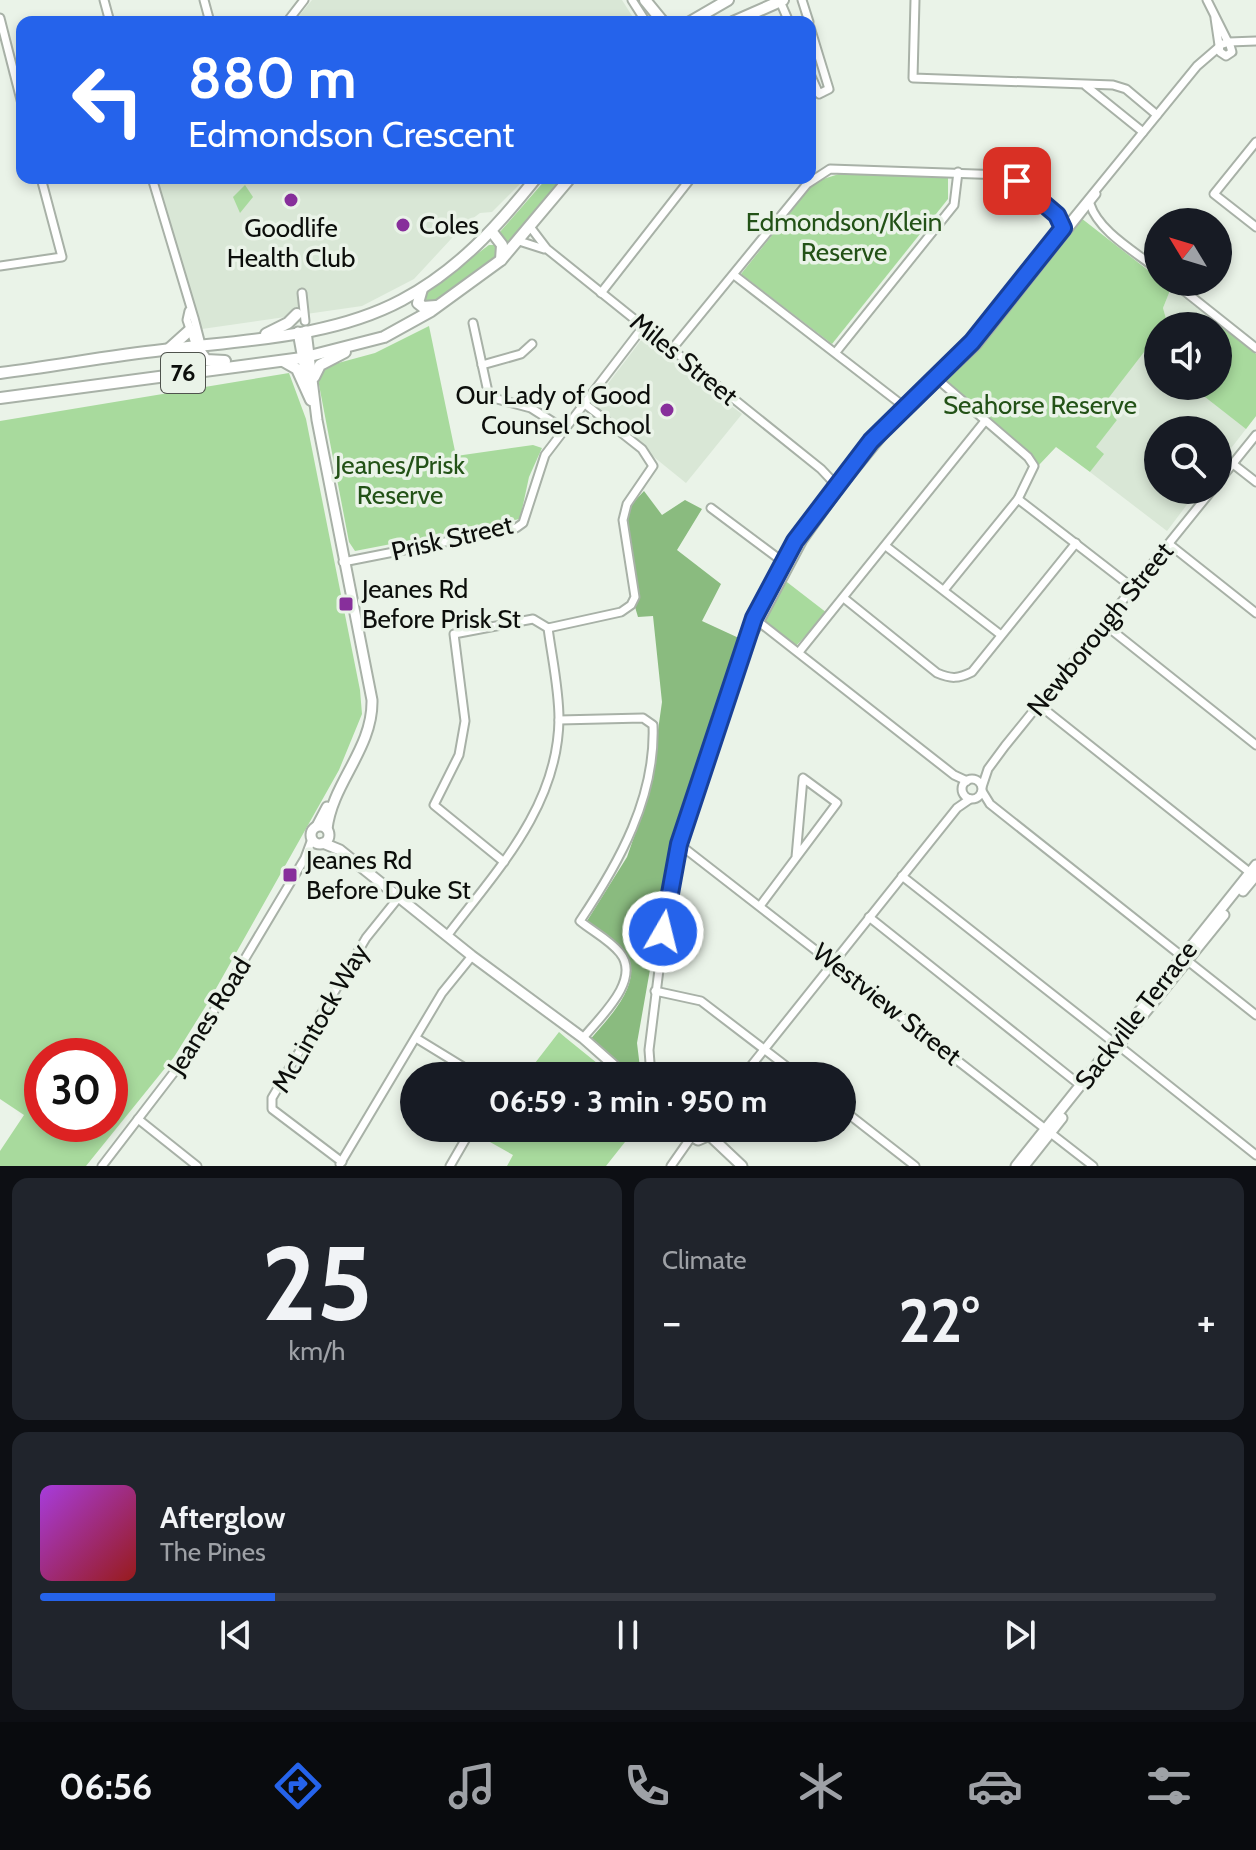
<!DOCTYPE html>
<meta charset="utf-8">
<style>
:root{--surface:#171b24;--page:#20242c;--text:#f1f3f6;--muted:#9ea1a6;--line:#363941;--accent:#2563eb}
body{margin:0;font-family:Cabin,sans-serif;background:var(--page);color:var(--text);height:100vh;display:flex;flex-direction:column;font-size:30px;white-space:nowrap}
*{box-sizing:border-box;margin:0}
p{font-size:26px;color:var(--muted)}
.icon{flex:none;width:44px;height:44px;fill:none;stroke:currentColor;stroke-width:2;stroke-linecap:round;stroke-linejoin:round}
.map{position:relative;height:1166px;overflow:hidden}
.side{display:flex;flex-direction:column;gap:12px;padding:12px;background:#0d0f14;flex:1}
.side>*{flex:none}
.hud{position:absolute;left:16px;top:16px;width:800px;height:168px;border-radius:16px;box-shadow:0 4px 12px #0003;background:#2563eb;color:#fff;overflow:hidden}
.needle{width:52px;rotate:308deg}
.controls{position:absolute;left:1144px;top:208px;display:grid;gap:16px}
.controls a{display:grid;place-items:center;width:88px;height:88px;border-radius:50%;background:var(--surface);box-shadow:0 4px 12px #0003;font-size:40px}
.speed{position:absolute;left:24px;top:1038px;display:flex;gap:16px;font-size:40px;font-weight:700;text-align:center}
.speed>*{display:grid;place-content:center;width:104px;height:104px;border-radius:50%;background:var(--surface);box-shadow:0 4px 12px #0003;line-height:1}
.speed .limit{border:12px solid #d22;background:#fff;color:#111}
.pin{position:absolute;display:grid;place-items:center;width:68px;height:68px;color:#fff;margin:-34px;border-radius:16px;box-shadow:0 4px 12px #0006}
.me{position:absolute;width:88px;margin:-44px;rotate:8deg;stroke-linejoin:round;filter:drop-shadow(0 0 6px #0008)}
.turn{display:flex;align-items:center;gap:28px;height:168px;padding:0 40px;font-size:36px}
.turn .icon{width:104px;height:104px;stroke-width:2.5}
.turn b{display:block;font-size:56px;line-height:68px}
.big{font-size:60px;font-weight:800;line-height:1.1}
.side .card{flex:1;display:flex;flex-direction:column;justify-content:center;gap:12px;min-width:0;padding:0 28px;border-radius:16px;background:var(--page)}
.side .dial{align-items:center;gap:0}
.dial b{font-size:104px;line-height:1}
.song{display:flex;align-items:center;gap:24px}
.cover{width:96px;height:96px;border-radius:12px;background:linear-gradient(135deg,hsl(280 70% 55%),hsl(0 70% 35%))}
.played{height:8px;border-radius:4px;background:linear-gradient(90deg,var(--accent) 20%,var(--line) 20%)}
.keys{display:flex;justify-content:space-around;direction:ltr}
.heat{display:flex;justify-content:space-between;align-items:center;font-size:44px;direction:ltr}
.side .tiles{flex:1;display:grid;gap:12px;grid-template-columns:1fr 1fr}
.card:last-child{grid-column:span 2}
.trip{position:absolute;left:400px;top:1062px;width:456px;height:80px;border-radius:40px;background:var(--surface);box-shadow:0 4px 12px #0003;font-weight:800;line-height:80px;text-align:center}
.menu{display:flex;height:128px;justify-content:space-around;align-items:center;background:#090b0e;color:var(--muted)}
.menu .icon{width:56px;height:56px}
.menu .on{color:var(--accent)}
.menu b{font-size:36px;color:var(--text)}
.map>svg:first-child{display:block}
</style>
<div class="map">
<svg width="1256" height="1166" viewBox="0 0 1256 1166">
<rect width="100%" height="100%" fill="#eaf3e8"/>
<!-- built -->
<g fill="#d9e7d6">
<polygon points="312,0 622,0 636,22 294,22"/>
<polygon points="155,178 526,178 492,212 480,213 464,225 414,279 362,306 202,329"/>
<polygon points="1171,288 1256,354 1256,416 1218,465 1218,430 1158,430 1158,490 1198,490 1167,531 1090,472 1103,454 1095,448 1117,420 1106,400 1158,334 1158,386 1218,386 1218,326 1164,326 1167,322 1163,308"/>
<polygon points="642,339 742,414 686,483 591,406"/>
</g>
<!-- green -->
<g fill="#a8da9d" fill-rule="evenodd">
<polygon points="839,174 948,178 948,199 832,344 741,274 809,189 817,181"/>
<polygon points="547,178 566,178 510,247 499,233"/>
<polygon points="245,185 253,197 240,213 233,197"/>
<polygon points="1081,218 1158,278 1158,282 1171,288 1163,308 1167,322 1158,326 1158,334 1107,400 1119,410 1114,417 1117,420 1096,447 1104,454 1090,472 1056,447 1039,465 944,380 983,343"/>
<polygon points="489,245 497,245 499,256 437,303 425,304 421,299 423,294"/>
<polygon points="1219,325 1256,354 1256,416 1246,429 1191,386 1218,386"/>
<polygon points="429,326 456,456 533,445 542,448 529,477 520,519 355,551 349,542 316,369 375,353"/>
<path d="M289 373 306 419 360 690 362 714 339 770 209 1001 174 1057 86 1166H0V1151L24 1115 0 1099V421ZM42 1056H110V1124H42Z"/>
<polygon points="783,579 827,613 795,647 762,620"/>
<polygon points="559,1032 566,1038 613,1076 525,1076"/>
<polygon points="477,1128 608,1128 625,1142 606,1166 507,1166 513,1155 474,1133"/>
</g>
<!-- forest -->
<path fill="#8abb7f" d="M644 491 662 515 685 500 702 509 677 550 721 584 702 621 741 639 712 714 668 868 637 1043 641 1076H634L589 1041C606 1020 645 984 626 953 618 941 599 930 587 921L627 857 649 794 662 702 653 616 638 617 635 607 639 599 627 528 630 506Z"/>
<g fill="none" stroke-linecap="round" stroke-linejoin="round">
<!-- minor casing -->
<g stroke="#a8b1a7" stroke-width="11">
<g id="minor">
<polyline points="104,0 110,22"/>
<polyline points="204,0 210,22"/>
<polyline points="632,0 646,22"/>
<polyline points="802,0 809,22"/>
<polyline points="915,0 913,78 1113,85 1126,89 1157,115"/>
<polyline points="1207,0 1228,42"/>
<polyline points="780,1 789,22"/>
<polyline points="0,18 22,104"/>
<polyline points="1215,18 1220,52 1226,56 1232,52 1229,42 1220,45"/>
<polyline points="287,22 304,0"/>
<polyline points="810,27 829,89 819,94 810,74"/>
<polyline points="1229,42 1256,41"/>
<polyline points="1086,86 1143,132"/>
<polyline points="1256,142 1214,194 1256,227"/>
<polyline points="152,178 194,318 200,341 196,346"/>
<path d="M1090 204C1099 232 1136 252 1158 270"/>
<polyline points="531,228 547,249 821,469 837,486"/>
<polyline points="519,241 544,249"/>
<polyline points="0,266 62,257 41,178"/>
<polyline points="734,275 906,408"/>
<polyline points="1173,282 1256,348"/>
<polyline points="302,293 305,321"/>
<polyline points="601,293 691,178"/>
<polyline points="189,311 187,320 196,346"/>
<polyline points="473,323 488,392 497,399 531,408 564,429"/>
<polyline points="672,349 807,184 830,169 1005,175 1041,200 1061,219 1063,228"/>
<polyline points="836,352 954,205 958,172"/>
<polyline points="482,365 521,354 532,344"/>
<polyline points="936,378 1028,457 1034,466 1018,499 944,590"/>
<polyline points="1233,464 1256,482"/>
<polyline points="1218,482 1256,435"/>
<polyline points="1018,499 1133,588"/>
<polyline points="711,508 786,564"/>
<polyline points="1169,544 1256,613"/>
<polyline points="887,547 1001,635"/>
<polyline points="343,562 516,528 523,523 545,455 643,327"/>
<path d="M845 599 937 673C951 679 958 679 972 672L1076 543"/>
<polyline points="759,622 954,775 967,781"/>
<polyline points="1104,624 1256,745"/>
<polyline points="548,628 621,612 631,605 635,597 623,520 627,504 653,466 642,449 585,404"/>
<polyline points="750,640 803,540 840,488 889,428 976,346 1096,194"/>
<polyline points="799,652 985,421"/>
<polyline points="1039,705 1253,875"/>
<path d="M559 720 643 718 653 725C656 797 619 863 580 921 592 931 610 940 620 953 642 980 599 1018 583 1038"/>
<circle cx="972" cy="789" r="10"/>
<polyline points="982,787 988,769 1005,746 1212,490"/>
<polyline points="982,791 990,804 1256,1015"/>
<polyline points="679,844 1093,1166"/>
<polyline points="504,862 434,805 459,755 465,721 454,634 533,619 548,628"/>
<polyline points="902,876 1113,1042"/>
<polyline points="760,906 837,803 803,778 796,857"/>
<polyline points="869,917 1080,1085"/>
<path d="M450 932C499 868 558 805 559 719 559 689 552 658 548 628"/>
<polyline points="655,991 701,1001 799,1076"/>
<polyline points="416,1038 478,1076"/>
<polyline points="1119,1046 1256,1155"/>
<polyline points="651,1076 649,1050 671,873 754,618 783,562 806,525 871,441 972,342 1197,66 1219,47"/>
<polyline points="743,1076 937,833 957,808 970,799"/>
<polyline points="842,1109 915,1166"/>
<polyline points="138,1119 197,1166"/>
<polyline points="342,1162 272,1109 272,1098 366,938 399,897"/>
<polyline points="340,1164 442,993 472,956"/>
<polyline points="102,1166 188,1054 305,858 312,839"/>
<polyline points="450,1166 472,1128"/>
<polyline points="671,1166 692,1136"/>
</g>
</g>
<!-- major casing -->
<g stroke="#a8b1a7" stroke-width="13">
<g id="major">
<path d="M306 331 317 420 372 700C373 749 332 783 327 829"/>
<polyline points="298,332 308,387"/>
<circle cx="320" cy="835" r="9"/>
<polyline points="317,826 327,807"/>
<polyline points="323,843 340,850 472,956 583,1038 626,1076"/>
<polyline points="1243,891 1256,875"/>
<polyline points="1105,1062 1224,915"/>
<polyline points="693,1128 692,1136 698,1140 705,1137 706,1131"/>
<polyline points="707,1133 742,1166"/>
<polyline points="1016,1166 1256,865"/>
<polyline points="1024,1166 1062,1118"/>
</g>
</g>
<!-- highway casing -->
<g stroke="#a8b1a7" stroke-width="14">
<g id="highway">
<polyline points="645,0 663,22"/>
<polyline points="690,22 728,0"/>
<polyline points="733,22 783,0"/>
<polyline points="492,232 502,245 501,260"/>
<polyline points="422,289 418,303 423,307 436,306"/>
<polyline points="266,334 288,323 297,314"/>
<polyline points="196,346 206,360 225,361"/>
<polyline points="170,348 190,330"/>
<polyline points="283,361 297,369 311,400"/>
<polyline points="168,368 188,363 196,346"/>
<path d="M0 373C55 366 109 356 163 350 242 340 331 338 402 300 458 270 497 227 536 178"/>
<polyline points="314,377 320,365 345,352"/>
<polyline points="0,398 302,358 384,337 431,311 501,260 570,178"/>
</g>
</g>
<!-- minor -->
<use href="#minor" stroke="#fff" stroke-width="7"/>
<!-- major -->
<use href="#major" stroke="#fff" stroke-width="9"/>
<!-- highway -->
<use href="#highway" stroke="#fff" stroke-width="10"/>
</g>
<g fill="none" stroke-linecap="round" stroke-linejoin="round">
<!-- route casing -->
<g stroke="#184099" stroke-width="20">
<polyline id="route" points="663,932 679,844 754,618 795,541 871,441 972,342 1063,228 1057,215 1017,181"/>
</g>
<!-- route -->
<use href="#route" stroke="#2563eb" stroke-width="14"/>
</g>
<!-- markers -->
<g fill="#872f9b" stroke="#eaf3e8" stroke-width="3">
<circle cx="291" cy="200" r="8"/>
<circle cx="403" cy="225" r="8"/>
<circle cx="667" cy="410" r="8"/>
<rect x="338" y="596" width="16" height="16" rx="4"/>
<rect x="282" y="867" width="16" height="16" rx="4"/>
</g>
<g text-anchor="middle" stroke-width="7" stroke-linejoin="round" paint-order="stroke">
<!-- shield labels -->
<rect fill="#eaf3e8" stroke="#4f534d" stroke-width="2" x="161" y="353" width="44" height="40" rx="6"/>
<g font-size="24" font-weight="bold" fill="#0c0e0b">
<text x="183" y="381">76</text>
</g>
<!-- park labels -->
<g font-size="26" fill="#235217" stroke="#eaf3e8">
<text x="844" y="231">Edmondson/Klein<tspan x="844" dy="30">Reserve</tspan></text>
<text x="1040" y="414">Seahorse Reserve</text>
<text x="400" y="474">Jeanes/Prisk<tspan x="400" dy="30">Reserve</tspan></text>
</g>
<!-- poi labels -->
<g font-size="26" fill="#0c0e0b" stroke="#eaf3e8" text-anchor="start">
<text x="419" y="234">Coles</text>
<text x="291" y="237" text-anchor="middle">Goodlife<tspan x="291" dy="30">Health Club</tspan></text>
<text x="651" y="404" text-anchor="end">Our Lady of Good<tspan x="651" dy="30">Counsel School</tspan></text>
<text x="362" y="598">Jeanes Rd<tspan x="362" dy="30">Before Prisk St</tspan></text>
<text x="306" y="869">Jeanes Rd<tspan x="306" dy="30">Before Duke St</tspan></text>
</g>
<!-- street labels -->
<g font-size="26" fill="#0c0e0b" stroke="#eaf3e8">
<text transform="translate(684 359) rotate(39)" y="9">Miles Street</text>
<text transform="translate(452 538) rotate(-13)" y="9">Prisk Street</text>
<text transform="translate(1100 629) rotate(-51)" y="9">Newborough Street</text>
<text transform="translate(887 1004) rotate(38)" y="9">Westview Street</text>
<text transform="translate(1136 1015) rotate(-52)" y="9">Sackville Terrace</text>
<text transform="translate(209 1016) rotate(-58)" y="9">Jeanes Road</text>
<text transform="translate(320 1018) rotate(-60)" y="9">McLintock Way</text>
</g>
</g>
</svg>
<div class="controls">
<a><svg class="needle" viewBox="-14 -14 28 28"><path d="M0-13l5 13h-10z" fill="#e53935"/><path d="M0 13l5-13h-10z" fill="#9ea1a6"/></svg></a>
<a><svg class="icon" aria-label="sound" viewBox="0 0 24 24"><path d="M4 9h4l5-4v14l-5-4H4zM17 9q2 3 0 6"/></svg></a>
<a><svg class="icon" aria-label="search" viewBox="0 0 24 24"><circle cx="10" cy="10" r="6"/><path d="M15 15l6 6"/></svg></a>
</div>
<div class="speed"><div class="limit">30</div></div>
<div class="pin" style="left:1017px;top:181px;background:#d93025"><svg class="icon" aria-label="arrive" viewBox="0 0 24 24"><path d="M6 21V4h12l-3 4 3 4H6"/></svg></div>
<svg class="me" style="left:663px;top:932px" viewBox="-20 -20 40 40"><circle r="17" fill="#2563eb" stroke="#fff" stroke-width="3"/><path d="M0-11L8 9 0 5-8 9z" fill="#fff"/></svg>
<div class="trip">06:59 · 3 min · 950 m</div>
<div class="hud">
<div class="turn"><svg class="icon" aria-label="left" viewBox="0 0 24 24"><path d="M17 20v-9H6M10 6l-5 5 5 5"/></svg><div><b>880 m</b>Edmondson Crescent</div></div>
</div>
</div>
<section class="side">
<div class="tiles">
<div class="card dial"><b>25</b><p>km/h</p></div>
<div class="card"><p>Climate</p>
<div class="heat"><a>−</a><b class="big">22°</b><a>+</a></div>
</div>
<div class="card">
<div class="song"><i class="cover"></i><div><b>Afterglow</b><p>The Pines</p></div></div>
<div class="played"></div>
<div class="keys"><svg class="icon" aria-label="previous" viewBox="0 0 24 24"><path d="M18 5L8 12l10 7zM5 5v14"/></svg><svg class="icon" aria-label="pause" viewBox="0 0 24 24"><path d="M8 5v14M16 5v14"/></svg><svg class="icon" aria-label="next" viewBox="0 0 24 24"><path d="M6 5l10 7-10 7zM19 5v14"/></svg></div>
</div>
</div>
</section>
<nav class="menu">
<b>06:56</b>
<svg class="icon on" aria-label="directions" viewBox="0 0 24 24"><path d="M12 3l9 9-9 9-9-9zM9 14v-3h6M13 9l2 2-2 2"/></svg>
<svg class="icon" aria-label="music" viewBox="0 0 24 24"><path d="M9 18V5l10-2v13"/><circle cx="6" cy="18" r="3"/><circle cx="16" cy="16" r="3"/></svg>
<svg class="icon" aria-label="phone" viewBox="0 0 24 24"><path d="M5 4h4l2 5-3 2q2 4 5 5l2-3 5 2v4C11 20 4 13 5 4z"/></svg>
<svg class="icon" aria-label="climate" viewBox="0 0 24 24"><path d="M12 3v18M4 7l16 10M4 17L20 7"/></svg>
<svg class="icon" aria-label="car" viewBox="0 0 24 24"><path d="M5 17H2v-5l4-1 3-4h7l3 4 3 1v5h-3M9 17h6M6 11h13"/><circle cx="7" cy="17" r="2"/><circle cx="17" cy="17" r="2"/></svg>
<svg class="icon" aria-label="filters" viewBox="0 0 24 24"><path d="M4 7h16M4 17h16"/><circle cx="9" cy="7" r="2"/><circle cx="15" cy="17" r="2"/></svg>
</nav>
